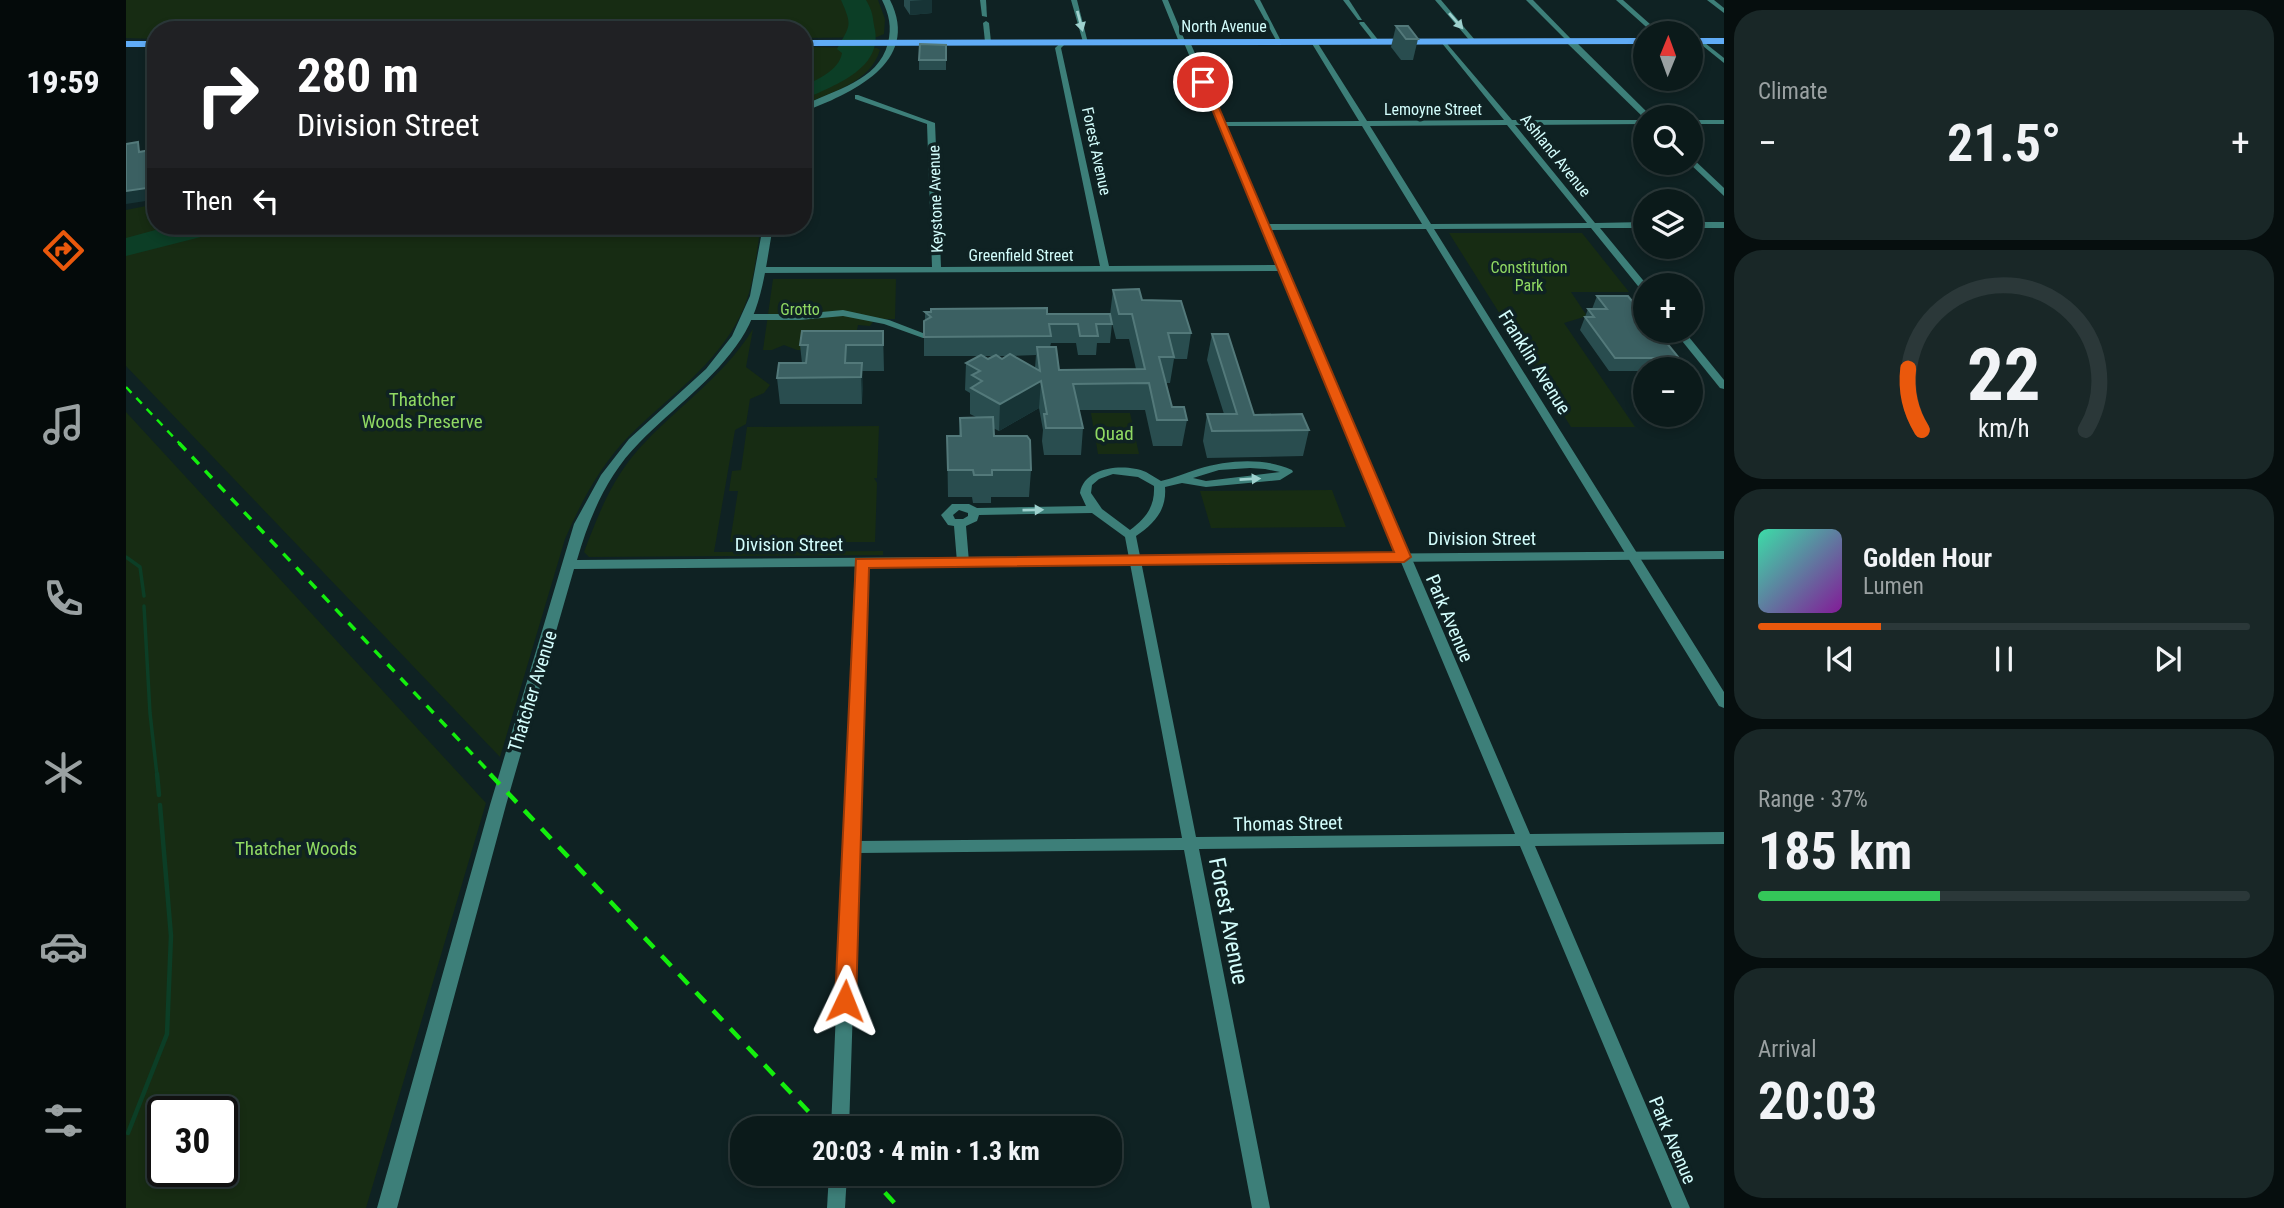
<!DOCTYPE html>
<meta charset="utf-8">
<style>
:root{--surface:#0b1a1a;--page:#192727;--text:#f1f3f6;--muted:#9aa1a2;--line:#2b3839;--accent:#ea580c}
body{margin:0;font-family:"Roboto Condensed",sans-serif;background:var(--page);color:var(--text);height:100vh;display:flex;flex-direction:column;font-size:26px;white-space:nowrap}
*{box-sizing:border-box;margin:0}
p{font-size:23px;color:var(--muted)}
.icon{flex:none;width:38px;height:38px;fill:none;stroke:currentColor;stroke-width:2;stroke-linecap:round;stroke-linejoin:round}
.map{position:relative;flex:1;overflow:hidden}
.details{display:flex;flex-direction:column;gap:10px;padding:10px;background:#060e0e;width:560px}
.details>*{flex:none}
.top-card{position:absolute;left:21px;top:21px;width:665px;height:214px;border-radius:28px;box-shadow:0 4px 10px #0003,0 0 0 2px var(--line);background:#202124;color:#fff;overflow:hidden}
.needle{width:46px;rotate:1deg}
.buttons{position:absolute;left:1507px;top:21px;display:grid;gap:14px}
.buttons a{display:grid;place-items:center;width:70px;height:70px;border-radius:50%;background:var(--surface);box-shadow:0 4px 10px #0003,0 0 0 2px var(--line);font-size:35px}
.speed{position:absolute;left:21px;top:1096px;display:flex;gap:14px;font-size:35px;font-weight:700;text-align:center}
.speed>*{display:grid;place-content:center;width:91px;height:91px;border-radius:50%;background:var(--surface);box-shadow:0 4px 10px #0003,0 0 0 2px var(--line);line-height:1}
.speed .limit{border:4px solid #111;border-radius:10px;background:#fff;color:#111}
.pin{position:absolute;display:grid;place-items:center;width:60px;height:60px;color:#fff;margin:-30px;border:4px solid #fff;border-radius:50%;box-shadow:0 2px 7px #0007}
.me{position:absolute;width:77px;margin:-38px;rotate:2deg;stroke-linejoin:round;filter:drop-shadow(0 0 5px #0008)}
.turn{display:flex;align-items:center;gap:24px;height:147px;padding:0 35px;font-size:32px}
.turn .icon{width:91px;height:91px;stroke-width:2.5}
.turn b{display:block;font-size:49px;line-height:60px}
.then{display:flex;align-items:center;height:66px;padding:0 35px;background:#0003;gap:14px;font-size:26px}
.big{font-size:52px;font-weight:700;line-height:1.1}
.details .card{flex:1;display:flex;flex-direction:column;justify-content:center;gap:10px;min-width:0;padding:0 24px;border-radius:28px;background:var(--page)}
.details .dial{align-items:center;gap:0}
.dial svg{height:182px;overflow:visible;fill:none;stroke:var(--line);stroke-width:7;stroke-linecap:round;text-anchor:middle}
.dial text{fill:var(--text);stroke:none}
.song{display:flex;align-items:center;gap:21px}
.cover{width:84px;height:84px;border-radius:10px;background:linear-gradient(135deg,hsl(160 70% 55%),hsl(290 70% 35%))}
.played{height:7px;border-radius:4px;background:linear-gradient(90deg,var(--accent) 25%,var(--line) 25%)}
.keys{display:flex;justify-content:space-around;direction:ltr}
.heat{display:flex;justify-content:space-between;align-items:center;font-size:38px;direction:ltr}
.charge{height:10px;border-radius:5px;background:linear-gradient(90deg,#34c759 37%,var(--line) 0)}
.trip{position:absolute;left:604px;top:1116px;width:392px;height:70px;border-radius:28px;background:var(--surface);box-shadow:0 4px 10px #0003,0 0 0 2px var(--line);font-weight:700;line-height:70px;text-align:center}
main{display:flex;flex:1;min-height:0}
.tabs{display:flex;flex-direction:column;width:126px;justify-content:space-around;align-items:center;background:#040a0a;color:var(--muted)}
.tabs .icon{width:49px;height:49px}
.tabs .on{color:var(--accent)}
.tabs b{font-size:32px;color:var(--text)}
.map>svg:first-child{display:block}
</style>
<main>
<nav class="tabs">
<b>19:59</b>
<svg class="icon on" aria-label="directions" viewBox="0 0 24 24"><path d="M12 3l9 9-9 9-9-9zM9 14v-3h6M13 9l2 2-2 2"/></svg>
<svg class="icon" aria-label="music" viewBox="0 0 24 24"><path d="M9 18V5l10-2v13"/><circle cx="6" cy="18" r="3"/><circle cx="16" cy="16" r="3"/></svg>
<svg class="icon" aria-label="phone" viewBox="0 0 24 24"><path d="M5 4h4l2 5-3 2q2 4 5 5l2-3 5 2v4C11 20 4 13 5 4z"/></svg>
<svg class="icon" aria-label="climate" viewBox="0 0 24 24"><path d="M12 3v18M4 7l16 10M4 17L20 7"/></svg>
<svg class="icon" aria-label="car" viewBox="0 0 24 24"><path d="M5 17H2v-5l4-1 3-4h7l3 4 3 1v5h-3M9 17h6M6 11h13"/><circle cx="7" cy="17" r="2"/><circle cx="17" cy="17" r="2"/></svg>
<svg class="icon" aria-label="filters" viewBox="0 0 24 24"><path d="M4 7h16M4 17h16"/><circle cx="9" cy="7" r="2"/><circle cx="15" cy="17" r="2"/></svg>
</nav>
<div class="map">
<svg width="1598" height="1208" viewBox="0 0 1598 1208">
<rect width="100%" height="100%" fill="#0f2223"/>
<!-- green -->
<g fill="#172c13" fill-rule="evenodd">
<polygon points="0,0 752,0 759,19 758,34 751,37 677,38 677,30 30,30 30,39 0,38"/>
<path d="M677 47 751 48 754 50C744 83 705 92 677 105Z"/>
<path d="M30 204V226H635C630 254 628 288 615 314 591 365 542 397 504 435 475 464 455 502 439 539L374 757 0 366V210Z"/>
<polygon points="1323,233 1456,233 1503,292 1445,292 1461,316 1438,323 1509,427 1445,427"/>
<polygon points="647,279 770,279 769,319 749,319 744,326 732,325 727,350 671,350 658,345 646,350 637,350"/>
<path d="M627 329 620 367 644 385 638 393 624 399 620 424 609 430 588 552 757 551V555L463 557 458 552C471 518 483 486 506 457 544 411 595 381 627 329Z"/>
<path d="M0 412 360 803 240 1208H0ZM37 1111H96V1171H37Z"/>
<polygon points="965,413 1004,413 1013,454 972,454"/>
<polygon points="753,426 751,478 748,478 751,483 749,542 604,542 612,491 603,491 606,471 615,470 621,427"/>
<polygon points="1206,490 1220,527 1085,528 1074,491"/>
</g>
<!-- water -->
<g fill="#0c3e26">
<path d="M715 0H740C748 14 746 16 749 30 756 70 706 86 677 100V87C691 79 713 71 716 53L711 49C724 25 727 27 715 0Z"/>
<polygon points="44,226 118,226 0,256 0,238"/>
</g>
<g fill="none" stroke-linecap="round" stroke-linejoin="round">
<!-- stream-far1 -->
<g stroke="#0c3e26" stroke-width="3.5">
<polyline points="0,557 14,567 18,596"/>
<polyline points="18,606 24,713 31,775"/>
</g>
<!-- stream -->
<g stroke="#0c3e26" stroke-width="4.5">
<polyline points="31,774 33,795"/>
<polyline points="2,1133 41,1034 45,936 34,805"/>
</g>
<!-- minor -->
<g fill="#3d7f79" fill-rule="evenodd">
<polygon points="854,0 860,0 861,17 856,16"/>
<polygon points="945,0 951,0 962,43 957,42"/>
<path d="M1036 0H1042L1059 41 1064 42 1099 122 1233 121 1185 42 1188 40 1191 42 1241 121 1378 120 1315 42 1314 41 1317 39 1386 120H1519V124L1389 125 1469 223 1519 222V228H1474L1521 285H1519V292L1516 291 1465 228 1308 229 1598 692V708L1593 706 1300 229 1145 230 1404 834 1598 832V844L1409 846 1564 1208H1546L1394 846 1073 849 1144 1208H1126L1058 850 732 853 723 1129H705L729 563 731 560H739L741 563 732 841 1056 838 999 537 966 513 853 515 851 521 840 526 843 562 837 566 831 562 828 526 822 525 815 515 826 504H843L851 508 960 506 954 493C958 466 1000 463 1020 472 1025 475 1030 478 1035 481 1048 478 1059 473 1072 469 1102 460 1137 457 1166 470L1167 472 1154 480 1080 487 1056 483 1039 487C1041 510 1028 524 1010 536L1070 837 1389 834 1153 271 634 273 630 270 634 267H806L801 124 729 99V95H732L809 123 815 267 974 266 929 48 938 40 941 42 935 48 983 266 1151 265 1058 43 1053 42ZM1381 125 1461 223 1305 224 1244 126ZM1100 126H1236L1296 224H1143ZM1124 468 1139 469 1154 472 1080 481 1067 478 1093 470ZM987 474 1012 477 1028 486C1029 507 1020 518 1004 530L976 509 965 493 966 485 973 479ZM833 510 842 513V516L837 519H829L827 515Z"/>
<polygon points="1128,0 1134,0 1156,43 1151,42"/>
<polygon points="1217,0 1223,0 1236,20 1232,20"/>
<polygon points="1309,0 1315,0 1349,40 1349,42 1345,42"/>
<polygon points="1400,0 1407,0 1446,40 1446,42 1442,42"/>
<polygon points="1490,0 1497,0 1534,33 1527,33"/>
<polygon points="1581,0 1588,0 1598,8 1598,13"/>
<polygon points="860,21 863,23 865,42 862,44 859,42 857,23"/>
<polygon points="1234,22 1238,22 1253,41 1252,42 1248,42 1233,23"/>
<polygon points="1574,39 1598,58 1598,63 1572,42 1571,41"/>
<rect x="1564" y="120" width="34" height="4"/>
<rect x="1564" y="222" width="34" height="6"/>
<polygon points="717,310 763,320 802,335 797,338 758,324 717,316 674,320 622,320 617,317 622,314 674,314"/>
<polygon points="1548,331 1558,331 1598,380 1598,389 1594,388"/>
<polygon points="703,1174 721,1174 719,1208 701,1208"/>
</g>
<!-- tertiary -->
<g fill="#3d7f79" fill-rule="evenodd">
<path d="M756 0H764C796 63 724 94 677 112V106C708 89 752 82 762 43 766 27 763 14 756 0Z"/>
<polygon points="1441,39 1447,39 1526,117 1519,119 1441,43"/>
<polygon points="1564,156 1598,188 1598,196 1563,163"/>
<path d="M637 226H647C640 264 637 306 615 339 588 380 547 408 513 443 481 475 463 518 451 560L1598 551V559L448 569 380 805 271 1208H251L364 805 448 524 475 475 503 439 580 369 606 336 624 296Z"/>
</g>
<!-- primary -->
<g fill="#60acf6" fill-rule="evenodd">
<polygon points="1519,38 1519,44 677,46 677,40"/>
<rect x="1564" y="38" width="34" height="6"/>
<rect x="0" y="41" width="30" height="6"/>
</g>
<!-- rail-far2 -->
<polyline stroke="#14ef0d" stroke-width="2.5" stroke-dasharray="8 7" stroke-linecap="butt" points="0,387 55,445"/>
<!-- rail-far1 -->
<polyline stroke="#14ef0d" stroke-width="3.5" stroke-dasharray="10 9" stroke-linecap="butt" points="53,443 366,775"/>
<!-- rail -->
<g stroke="#14ef0d" stroke-width="4.5" stroke-dasharray="14 11" stroke-linecap="butt">
<polyline points="364,774 699,1129"/>
<polyline points="742,1174 773,1208"/>
</g>
</g>
<!-- wall -->
<g fill="#294d4f" fill-rule="evenodd">
<polygon points="778,0 806,0 806,13 784,15 778,6"/>
<polygon points="1270,26 1292,39 1287,60 1275,60 1265,47"/>
<polygon points="1519,39 1519,57 1514,52"/>
<polygon points="820,45 820,70 793,70 793,60"/>
<path d="M987 290 1016 300 1065 333 1061 359H1048L1044 383H1039L1046 407 1061 420 1056 446H1027L1019 410H953L957 428 955 455H918L916 441 917 430 913 408 873 431 867 428 868 436 905 470 903 497H865V503H847L846 497H822L821 436H833L834 418 850 417 844 414V393L839 390 840 363 854 356H798V321L799 320V312L921 314 986 324 984 343H971L970 355H952L950 343H925L924 347 933 370 1010 369 1003 339H990L984 315ZM910 355 909 368 886 356ZM856 356H869L862 359ZM871 356H882L876 359Z"/>
<polygon points="1471,296 1553,358 1548,369 1519,369 1519,371 1483,371 1454,330 1462,309 1466,309"/>
<polygon points="757,331 758,371 736,371 736,404 654,404 651,378 676,363 674,345"/>
<polygon points="1086,334 1128,415 1183,430 1177,456 1081,458 1077,441 1081,414 1098,414 1081,360"/>
</g>
<!-- shaded-wall -->
<g fill="#173436">
<polygon points="797,0 806,0 806,13 784,15 784,1"/>
<polygon points="30,180 30,193 26,193 26,200 0,204 0,191 20,181"/>
<polygon points="736,363 737,389 736,404 735,377"/>
<polygon points="915,381 913,408 873,431 874,404"/>
</g>
<!-- building -->
<g fill="#3b6062" stroke="#53797a" stroke-width="2">
<polygon points="1270,26 1282,26 1292,39 1280,39"/>
<polygon points="794,44 820,45 820,60 793,60"/>
<polygon points="12,142 13,152 30,149 30,180 20,181 21,188 0,191 0,144"/>
<polygon points="1013,289 1016,300 1055,301 1065,333 1042,333 1048,357 1033,357 1046,407 1058,407 1061,420 1031,420 1023,383 947,384 957,428 920,428 918,414 921,414 915,381 874,404 845,388 856,381 846,375 854,371 840,363 855,355 862,359 870,355 876,359 884,354 914,371 911,347 930,347 933,370 1019,369 1006,314 993,314 987,290"/>
<polygon points="1471,296 1502,296 1519,317 1519,331 1531,331 1553,358 1489,358 1459,317 1468,317 1462,309 1481,309"/>
<polygon points="921,308 921,314 984,314 986,324 970,324 972,336 954,336 952,324 923,324 925,336 798,337 798,321 805,317 799,312 805,312 805,309"/>
<polygon points="676,331 757,331 757,345 720,345 719,363 736,363 735,377 651,378 653,363 680,363 682,345 674,345"/>
<polygon points="1086,334 1102,334 1128,415 1176,414 1183,430 1086,431 1081,414 1111,414"/>
<polygon points="867,417 868,436 901,436 904,440 905,470 866,470 866,475 848,475 847,470 822,470 821,436 835,436 834,418"/>
</g>
<!-- one-way arrows -->
<defs><path id="oneway-solid" d="M-6-.8H1V-3.2L6.5 0L1 3.2V.8H-6Z" transform="scale(1.75)"/></defs>
<g fill="#9ed1ce">
<use href="#oneway-solid" transform="translate(954 21) rotate(75)"/>
<use href="#oneway-solid" transform="translate(1330 21) rotate(49)"/>
<use href="#oneway-solid" transform="translate(1124 479) rotate(-3)"/>
<use href="#oneway-solid" transform="translate(907 510) rotate(-1)"/>
</g>
<!-- route -->
<polygon fill="#ea580c" stroke="#983908" stroke-width="2" points="1074,80 1082,82 1285,557 1278,562 743,568 730,1001 727,1007 719,1010 712,1007 709,1001 730,559 1268,552"/>
<g text-anchor="middle" stroke-width="7" stroke-linejoin="round" paint-order="stroke">
<!-- far-street labels -->
<g font-size="16" fill="#d3fdfc" stroke="#0f2223">
<text x="1098" y="32">North Avenue</text>
<text x="1307" y="115">Lemoyne Street</text>
<text transform="translate(971 151) rotate(78)" y="6">Forest Avenue</text>
<text transform="translate(1430 155) rotate(51)" y="6">Ashland Avenue</text>
<text transform="translate(809 199) rotate(-92)" y="6">Keystone Avenue</text>
<text x="895" y="261">Greenfield Street</text>
</g>
<!-- far-park labels -->
<g font-size="16" fill="#90d963" stroke="#0f2223">
<text x="1403" y="273">Constitution<tspan x="1403" dy="18">Park</tspan></text>
<text x="674" y="315">Grotto</text>
</g>
<!-- street labels -->
<g font-size="19" fill="#d3fdfc" stroke="#0f2223">
<text transform="translate(1409 362) rotate(58)" y="7">Franklin Avenue</text>
<text x="1356" y="545">Division Street</text>
<text x="663" y="551">Division Street</text>
<text transform="translate(1324 618) rotate(67)" y="7">Park Avenue</text>
<text transform="translate(406 691) rotate(-73)" y="7">Thatcher Avenue</text>
<text transform="translate(1162 823) rotate(-1)" y="7">Thomas Street</text>
<text transform="translate(1547 1140) rotate(67)" y="7">Park Avenue</text>
</g>
<!-- park labels -->
<g font-size="19" fill="#90d963" stroke="#0f2223">
<text x="296" y="406">Thatcher<tspan x="296" dy="22">Woods Preserve</tspan></text>
<text x="988" y="440">Quad</text>
<text x="170" y="855">Thatcher Woods</text>
</g>
<!-- near-street labels -->
<g font-size="23" fill="#d3fdfc" stroke="#0f2223">
<text transform="translate(1103 921) rotate(79)" y="8">Forest Avenue</text>
</g>
</g>
</svg>
<div class="buttons">
<a><svg class="needle" viewBox="-14 -14 28 28"><path d="M0-13l5 13h-10z" fill="#e53935"/><path d="M0 13l5-13h-10z" fill="#9aa1a2"/></svg></a>
<a><svg class="icon" aria-label="search" viewBox="0 0 24 24"><circle cx="10" cy="10" r="6"/><path d="M15 15l6 6"/></svg></a>
<a><svg class="icon" aria-label="layers" viewBox="0 0 24 24"><path d="M12 4l9 5-9 5-9-5zM3 14l9 5 9-5"/></svg></a>
<a>+</a>
<a>−</a>
</div>
<div class="speed"><div class="limit">30</div></div>
<div class="pin" style="left:1077px;top:82px;background:#d93025"><svg class="icon" aria-label="arrive" viewBox="0 0 24 24"><path d="M6 21V4h12l-3 4 3 4H6"/></svg></div>
<svg class="me" style="left:719px;top:1001px" viewBox="-20 -20 40 40"><path d="M0-17L14 15 0 8-14 15z" fill="#ea580c" stroke="#fff" stroke-width="4"/></svg>
<div class="trip">20:03 · 4 min · 1.3 km</div>
<div class="top-card">
<div class="turn"><svg class="icon" aria-label="right" viewBox="0 0 24 24"><path d="M7 20v-9h11M14 6l5 5-5 5"/></svg><div><b>280 m</b>Division Street</div></div>
<div class="then">Then<svg class="icon" aria-label="left" viewBox="0 0 24 24"><path d="M17 20v-9H6M10 6l-5 5 5 5"/></svg></div>
</div>
</div>
<section class="details">
<div class="card"><p>Climate</p>
<div class="heat"><a>−</a><b class="big">21.5°</b><a>+</a></div>
</div>
<div class="card dial"><svg viewBox="0 0 100 80">
<path d="M14 69A42 42 0 1 1 86 69"/>
<path d="M14 69A42 42 0 0 1 8 42" stroke="#ea580c"/>
<text x="50" y="56" font-size="32" font-weight="700">22</text>
<text x="50" y="72" font-size="11">km/h</text>
</svg></div>
<div class="card">
<div class="song"><i class="cover"></i><div><b>Golden Hour</b><p>Lumen</p></div></div>
<div class="played"></div>
<div class="keys"><svg class="icon" aria-label="previous" viewBox="0 0 24 24"><path d="M18 5L8 12l10 7zM5 5v14"/></svg><svg class="icon" aria-label="pause" viewBox="0 0 24 24"><path d="M8 5v14M16 5v14"/></svg><svg class="icon" aria-label="next" viewBox="0 0 24 24"><path d="M6 5l10 7-10 7zM19 5v14"/></svg></div>
</div>
<div class="card"><p>Range · 37%</p><b class="big">185 km</b><div class="charge"></div></div>
<div class="card"><p>Arrival</p><b class="big">20:03</b></div>
</section>
</main>
